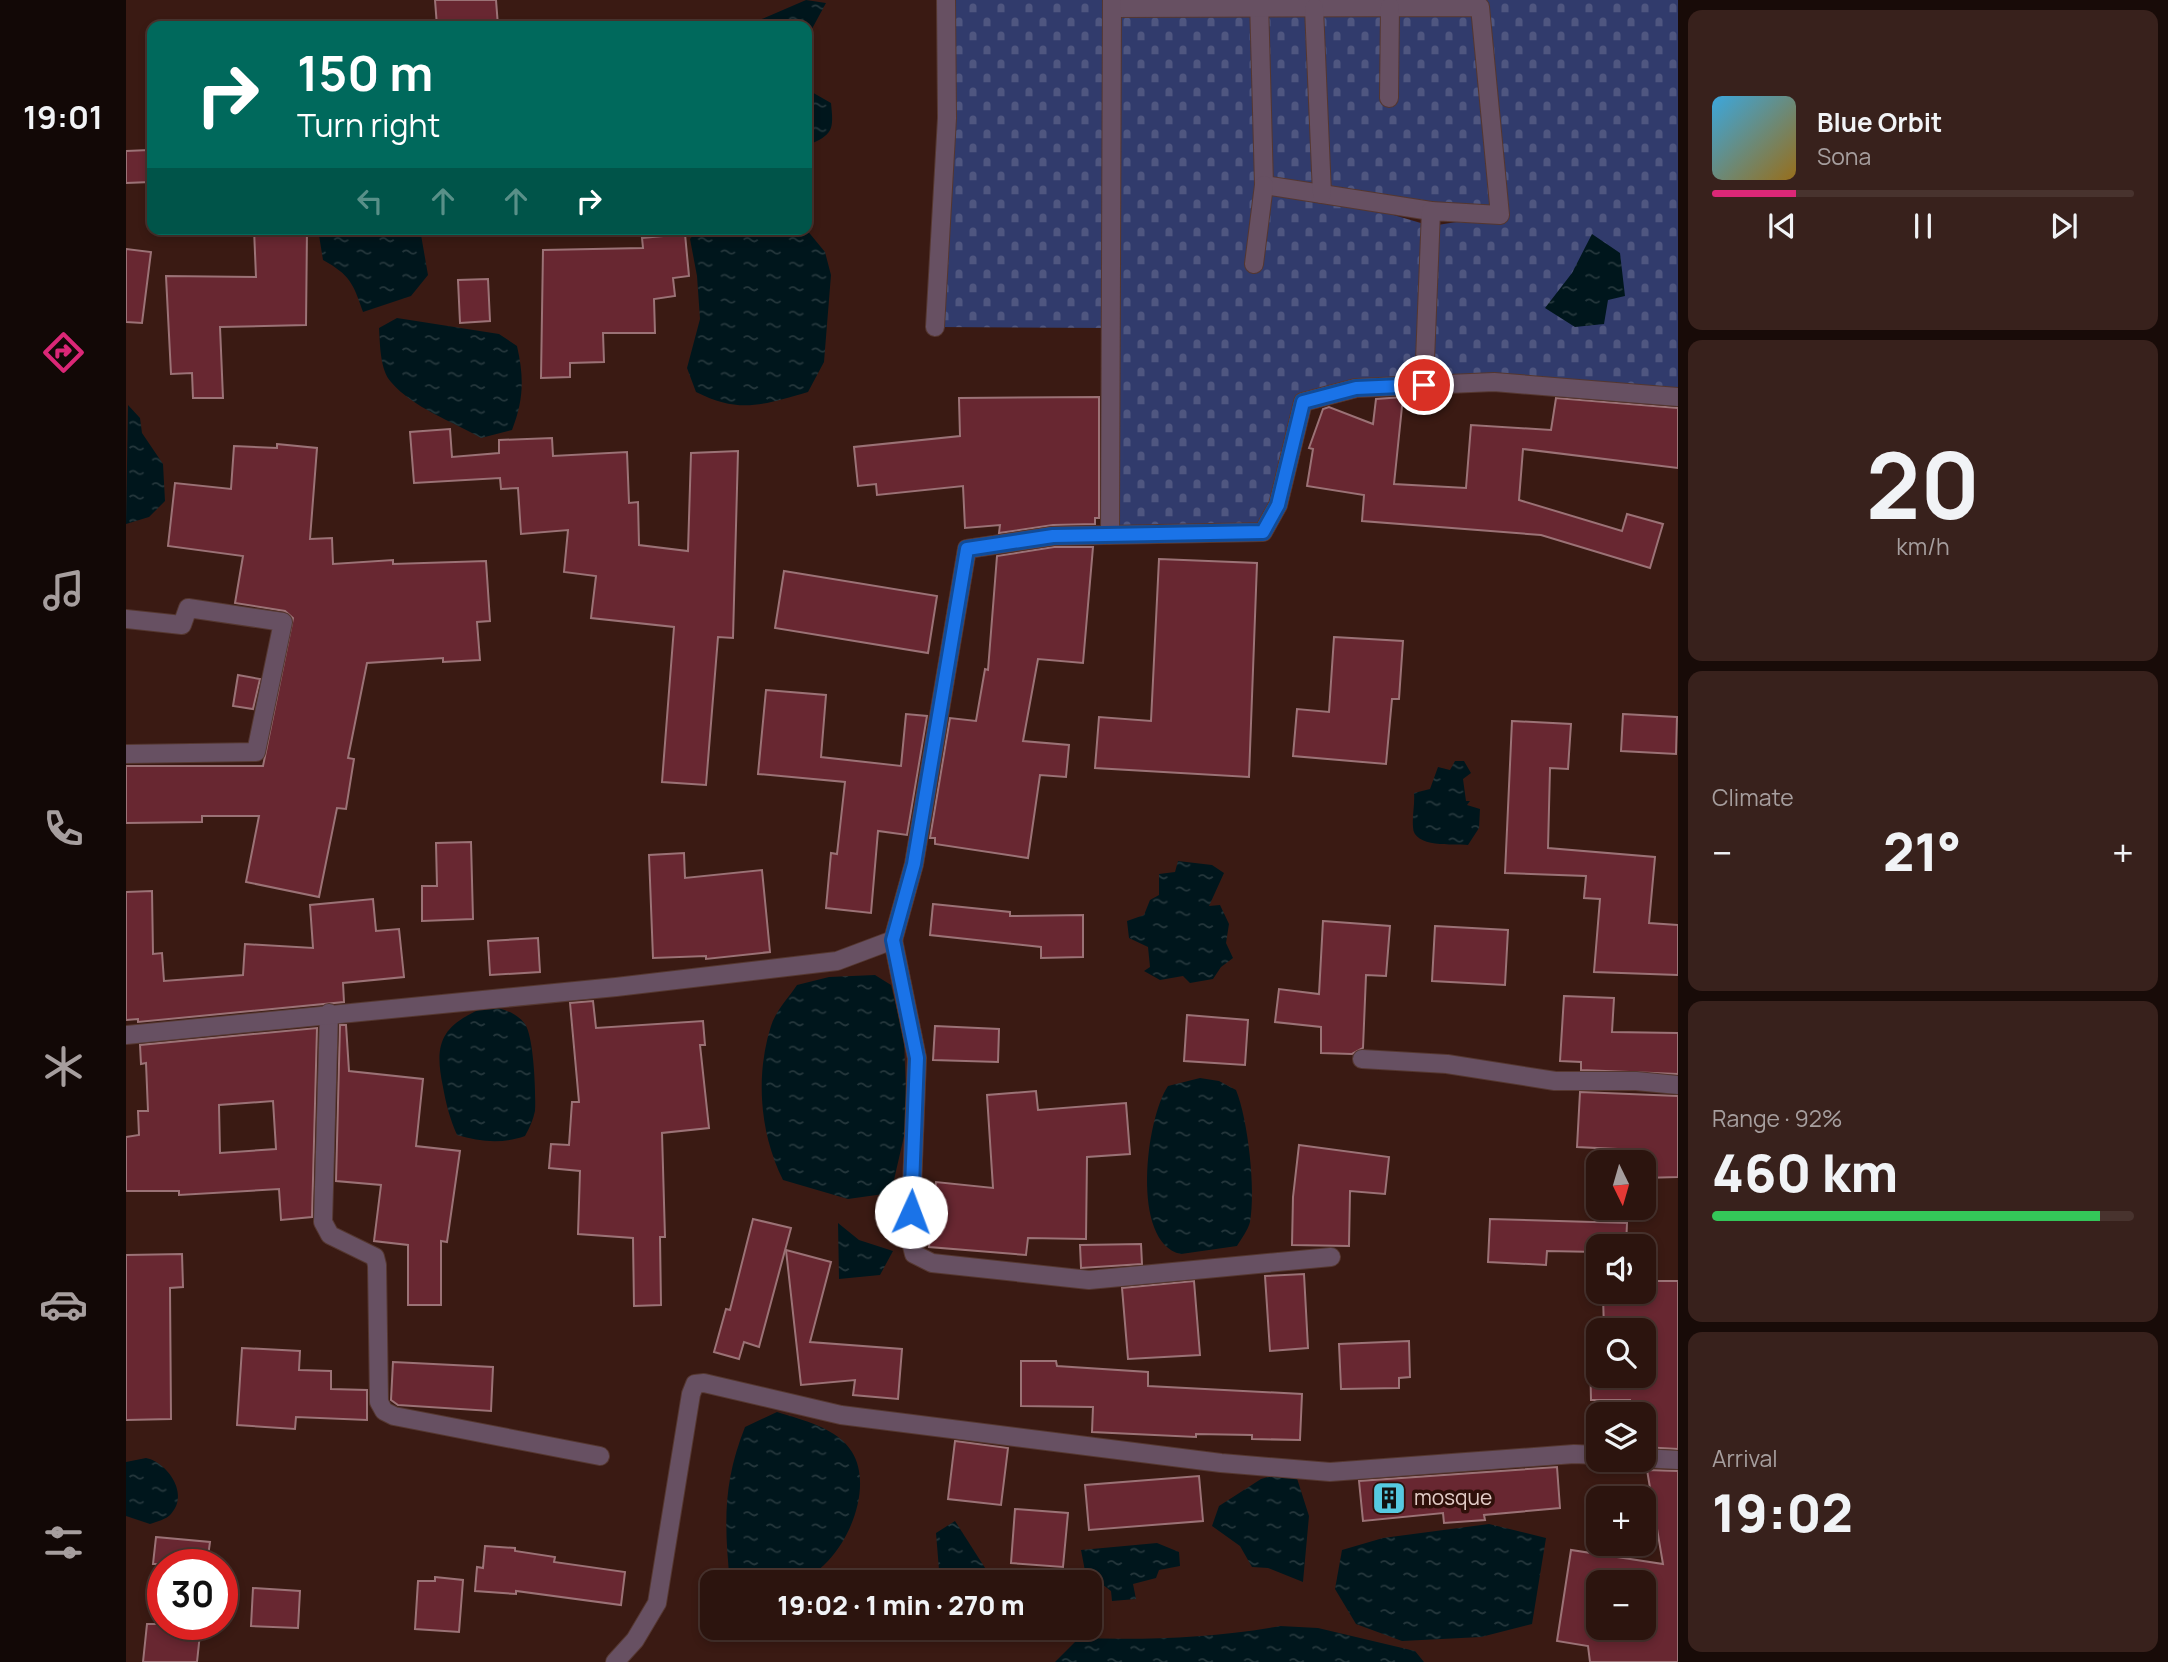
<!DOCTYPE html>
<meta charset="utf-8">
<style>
:root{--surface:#2c140e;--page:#38211c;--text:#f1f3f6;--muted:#a69e9e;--line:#48332e;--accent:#db2777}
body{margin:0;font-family:Manrope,sans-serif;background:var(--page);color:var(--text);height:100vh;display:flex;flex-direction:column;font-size:26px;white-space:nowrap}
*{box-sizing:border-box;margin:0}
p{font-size:23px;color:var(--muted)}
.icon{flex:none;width:38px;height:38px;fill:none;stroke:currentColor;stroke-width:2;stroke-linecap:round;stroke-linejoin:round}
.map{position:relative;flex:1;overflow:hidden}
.details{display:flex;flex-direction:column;gap:10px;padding:10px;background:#180b08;width:490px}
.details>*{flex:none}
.top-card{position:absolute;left:21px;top:21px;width:665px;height:214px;border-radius:14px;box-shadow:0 4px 10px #0003,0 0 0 2px var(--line);background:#00695c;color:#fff;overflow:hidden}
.needle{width:46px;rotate:175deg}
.tools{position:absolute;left:1460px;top:1150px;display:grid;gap:14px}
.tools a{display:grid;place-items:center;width:70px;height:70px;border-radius:14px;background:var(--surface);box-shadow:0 4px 10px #0003,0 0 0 2px var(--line);font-size:35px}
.speed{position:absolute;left:21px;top:1549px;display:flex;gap:14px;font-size:35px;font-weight:700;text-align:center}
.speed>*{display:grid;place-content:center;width:91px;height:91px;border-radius:50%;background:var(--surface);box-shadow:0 4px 10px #0003,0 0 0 2px var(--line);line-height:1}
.speed .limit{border:10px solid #d22;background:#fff;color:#111}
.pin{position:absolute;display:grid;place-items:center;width:60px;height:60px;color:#fff;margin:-30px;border:4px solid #fff;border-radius:50%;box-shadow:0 2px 7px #0007}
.me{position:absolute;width:77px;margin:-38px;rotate:2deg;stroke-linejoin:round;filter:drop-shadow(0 0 5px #0008)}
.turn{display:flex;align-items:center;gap:24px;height:147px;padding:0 35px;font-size:32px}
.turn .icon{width:91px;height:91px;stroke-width:2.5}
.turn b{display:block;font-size:49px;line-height:60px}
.lanes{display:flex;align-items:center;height:66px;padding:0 35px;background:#0003;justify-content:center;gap:35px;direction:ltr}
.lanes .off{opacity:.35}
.big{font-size:52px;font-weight:800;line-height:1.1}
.details .tile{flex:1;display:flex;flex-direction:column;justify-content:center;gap:10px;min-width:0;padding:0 24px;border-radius:14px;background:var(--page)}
.details .dial{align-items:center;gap:0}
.dial b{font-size:91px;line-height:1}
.song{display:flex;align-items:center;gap:21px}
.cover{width:84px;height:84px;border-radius:10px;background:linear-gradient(135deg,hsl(200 70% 55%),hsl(40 70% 35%))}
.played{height:7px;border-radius:4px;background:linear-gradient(90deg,var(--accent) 20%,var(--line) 20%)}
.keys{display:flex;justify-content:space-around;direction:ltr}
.heat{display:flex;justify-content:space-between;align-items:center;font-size:38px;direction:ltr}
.charge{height:10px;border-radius:5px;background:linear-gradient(90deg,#34c759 92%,var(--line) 0)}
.trip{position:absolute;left:574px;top:1570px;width:402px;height:70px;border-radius:14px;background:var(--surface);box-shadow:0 4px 10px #0003,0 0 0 2px var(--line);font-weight:800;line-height:70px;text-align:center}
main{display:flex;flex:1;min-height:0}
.tabs{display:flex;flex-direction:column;width:126px;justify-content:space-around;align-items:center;background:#120806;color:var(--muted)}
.tabs .icon{width:49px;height:49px}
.tabs .on{color:var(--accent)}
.tabs b{font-size:32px;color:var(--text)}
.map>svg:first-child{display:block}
</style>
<main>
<nav class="tabs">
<b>19:01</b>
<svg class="icon on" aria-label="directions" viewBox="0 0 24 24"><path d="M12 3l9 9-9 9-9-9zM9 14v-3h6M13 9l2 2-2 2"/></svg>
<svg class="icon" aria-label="music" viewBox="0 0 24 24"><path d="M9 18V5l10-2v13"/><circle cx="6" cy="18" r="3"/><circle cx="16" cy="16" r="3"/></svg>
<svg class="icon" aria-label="phone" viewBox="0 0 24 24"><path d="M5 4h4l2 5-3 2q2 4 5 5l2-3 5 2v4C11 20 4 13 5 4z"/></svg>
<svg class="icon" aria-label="climate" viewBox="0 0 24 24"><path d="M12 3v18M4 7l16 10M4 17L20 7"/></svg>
<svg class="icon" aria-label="car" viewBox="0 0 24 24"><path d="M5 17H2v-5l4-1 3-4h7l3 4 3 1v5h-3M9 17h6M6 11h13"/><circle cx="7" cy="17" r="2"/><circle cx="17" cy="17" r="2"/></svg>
<svg class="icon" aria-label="filters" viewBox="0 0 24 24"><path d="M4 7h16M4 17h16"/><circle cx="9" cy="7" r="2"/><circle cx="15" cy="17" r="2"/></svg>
</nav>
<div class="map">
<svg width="1552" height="1662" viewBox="0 0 1552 1662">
<defs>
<pattern id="cemetery-stones" width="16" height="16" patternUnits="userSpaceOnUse" patternTransform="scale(1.75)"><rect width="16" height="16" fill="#313b6c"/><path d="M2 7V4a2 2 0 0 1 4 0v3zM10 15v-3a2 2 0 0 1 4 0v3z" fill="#4f5680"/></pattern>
<pattern id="water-ripples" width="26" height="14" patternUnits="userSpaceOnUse" patternTransform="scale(1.75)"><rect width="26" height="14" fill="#00161c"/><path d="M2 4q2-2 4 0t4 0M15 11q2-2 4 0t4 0" fill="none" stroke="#25373c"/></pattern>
</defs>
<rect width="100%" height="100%" fill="#3a1a13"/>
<!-- cemetery -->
<path fill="url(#cemetery-stones)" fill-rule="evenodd" d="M816 0H1552V398L1298 385 1177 403 1137 532 984 535 985 328 809 327ZM1203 196 1369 216 1305 226Z"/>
<!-- water -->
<g fill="url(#water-ripples)">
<polygon points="680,0 700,3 681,38 681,26 588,26 589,24 629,22"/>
<path d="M681 85 684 91 705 103C708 131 707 134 681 146Z"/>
<path d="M192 229H294L302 275 285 296 237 312C227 283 224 275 197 260Z"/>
<path d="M572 229H680L699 252 705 275 698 362 682 392C636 405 614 414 570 392L561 368 574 319 571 276 564 239Z"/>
<polygon points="1466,234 1494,253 1499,296 1482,300 1478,324 1449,327 1419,308 1446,273"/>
<path d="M271 318 373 334 391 346C398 377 398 399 386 430L355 438C326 421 287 408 265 382 254 370 254 344 253 328Z"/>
<polygon points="2,405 14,418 16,433 37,464 39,501 23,517 0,524"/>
<path d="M1329 761H1338L1345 773 1337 779 1340 801H1344L1341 805 1354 809 1353 828 1342 845C1328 844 1287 848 1287 827 1286 816 1289 804 1288 793L1304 789 1312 767 1324 770Z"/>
<polygon points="1052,861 1086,865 1098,873 1083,906 1094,905 1103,924 1100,943 1107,958 1095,967 1087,979 1064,983 1057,976 1034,980 1018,971 1024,967 1022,947 1003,938 1001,921 1018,915 1024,900 1033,895 1033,874 1049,872"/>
<path d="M749 975 765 985 778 1039 781 1123 765 1193 722 1199 657 1180C634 1134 629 1076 645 1026 649 1012 663 997 671 985L703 977Z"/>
<path d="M361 1006C375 1008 390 1012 399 1024 408 1037 410 1094 409 1111 407 1120 404 1127 399 1136 377 1144 354 1142 331 1135 324 1119 320 1104 317 1087 307 1040 317 1025 361 1006Z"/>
<path d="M1074 1078 1093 1081 1110 1090C1122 1119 1130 1191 1124 1222 1122 1230 1115 1239 1111 1246L1055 1254C1004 1243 1020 1118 1042 1086Z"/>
<polygon points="712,1223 733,1240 767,1251 754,1275 713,1279"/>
<path d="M651 1412C676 1420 712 1428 726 1452 751 1492 714 1571 669 1582 650 1586 624 1582 604 1582 598 1524 597 1482 619 1427Z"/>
<path d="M20 1458C41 1462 64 1494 45 1514 41 1519 30 1522 24 1524L0 1516V1462Z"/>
<polygon points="1168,1469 1183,1516 1177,1582 1142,1568 1126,1567 1114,1546 1086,1526 1093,1506 1135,1479"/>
<polygon points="829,1521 868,1582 814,1582 810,1533"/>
<polygon points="1363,1524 1420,1538 1406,1624 1355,1637 1276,1641 1230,1624 1209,1589 1216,1550 1257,1538"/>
<polygon points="1031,1543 1053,1552 1054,1566 1033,1570 1030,1578 1007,1584 1010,1599 986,1601 985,1591 959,1571 955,1550"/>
<path d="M1154 1626 1192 1628 1289 1651 1298 1662H929L953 1638C1021 1640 1087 1638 1154 1626Z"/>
<path d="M810 1628H876C862 1644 824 1645 810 1628Z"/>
</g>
<!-- building -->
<g fill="#682731" stroke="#9b7276" stroke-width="2" fill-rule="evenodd">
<polygon points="309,0 370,0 372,26 311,26"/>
<polygon points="23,150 24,182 0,183 0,151"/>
<polygon points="128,229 181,229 180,325 94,327 97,398 67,398 66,373 45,374 40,276 130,277"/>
<polygon points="559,234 563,276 547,278 549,296 528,299 529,333 477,333 478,362 444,363 444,377 415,378 417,250 517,248 516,238"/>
<polygon points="0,249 25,252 16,323 0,322"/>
<polygon points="362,279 364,321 334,323 332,280"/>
<polygon points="973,397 973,518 969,518 969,524 927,525 873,533 874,525 839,528 837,486 751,495 750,484 732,486 728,447 834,436 833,398"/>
<polygon points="1277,397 1268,484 1340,488 1345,425 1425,430 1430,398 1552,408 1552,468 1397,449 1393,500 1496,531 1501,514 1537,524 1524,568 1415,535 1236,521 1238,495 1181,486 1187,449 1183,448 1197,409 1203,407 1247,424 1250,399"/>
<polygon points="324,429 326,457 373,453 373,440 426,438 427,456 501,452 503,503 512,502 513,545 562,551 565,453 612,451 607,638 592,637 580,785 536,782 548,627 465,618 470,576 438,572 442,530 395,534 392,488 375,489 374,478 288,483 284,432"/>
<polygon points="151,444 191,448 184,539 206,538 207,564 267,560 267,564 360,561 364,621 351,622 354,660 317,662 317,658 241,663 222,758 228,759 220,809 211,808 193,897 120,882 133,816 76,816 76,822 0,823 0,766 137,766 167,618 159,611 109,603 117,556 42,546 49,483 105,489 108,446 151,448"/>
<polygon points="928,547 967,547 957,663 912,659 897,741 943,745 940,777 914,775 902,858 809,844 809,838 804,838 824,718 850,721 859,669 862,670 871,556"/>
<polygon points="1033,559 1131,563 1123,777 969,768 973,717 1025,721"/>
<polygon points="658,571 811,596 802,653 649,628"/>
<polygon points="1208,637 1277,641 1273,699 1266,699 1260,764 1167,756 1171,709 1203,712"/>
<polygon points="112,675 134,679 127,709 107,706"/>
<polygon points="640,690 700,695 695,757 775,766 780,714 801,716 781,835 752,831 745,913 700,908 705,853 711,854 719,782 632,774"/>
<polygon points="1497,714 1551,717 1550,754 1495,751"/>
<polygon points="1386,721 1445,724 1442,769 1424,768 1422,848 1529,857 1523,923 1552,925 1552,975 1468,972 1474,899 1458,898 1460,876 1379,873"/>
<polygon points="345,842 347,919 296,921 296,886 311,886 310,843"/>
<polygon points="558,853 559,878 636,870 644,952 580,959 580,956 527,958 523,855"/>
<polygon points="26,891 27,954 36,953 38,981 117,975 119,944 187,948 184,905 247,899 250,931 273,929 278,977 217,983 218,1002 12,1022 12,1019 0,1020 0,892"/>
<polygon points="807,904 884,912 884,916 957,915 957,957 915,958 915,947 804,935"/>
<polygon points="1197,921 1264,926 1260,976 1240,975 1237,1048 1226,1054 1195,1053 1195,1027 1149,1022 1153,989 1193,994"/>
<polygon points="1309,926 1382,930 1379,985 1306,981"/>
<polygon points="412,938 414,972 364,975 362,941"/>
<polygon points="1438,996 1488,998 1486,1032 1552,1033 1552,1074 1455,1070 1455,1062 1434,1061"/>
<polygon points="467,1001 470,1028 577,1021 579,1045 574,1045 583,1128 536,1133 539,1237 534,1237 535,1305 508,1306 507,1238 452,1234 454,1171 423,1168 425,1144 443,1145 446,1102 453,1102 444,1003"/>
<polygon points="1061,1015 1122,1020 1119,1065 1058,1061"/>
<polygon points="214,1025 220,1025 223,1071 297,1079 290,1146 334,1151 321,1242 315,1241 315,1305 282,1305 282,1245 248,1241 255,1185 210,1181"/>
<polygon points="809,1026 873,1029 872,1062 807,1060"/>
<path d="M191 1028 186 1217 155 1220 153 1189 53 1195V1191H0V1137L13 1135 12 1111H22L20 1063 15 1064 14 1045ZM147 1101 150 1149 94 1153 93 1105Z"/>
<polygon points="910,1091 912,1110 1000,1103 1004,1154 961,1157 960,1239 902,1238 900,1255 803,1247 810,1182 867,1188 861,1095"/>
<polygon points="1454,1092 1552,1096 1552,1177 1517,1178 1517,1162 1491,1162 1491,1149 1451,1147"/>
<polygon points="1173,1145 1263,1157 1259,1194 1224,1191 1223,1246 1166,1245 1167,1197"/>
<polygon points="627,1219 665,1228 633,1347 618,1342 613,1359 588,1352 600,1309 604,1310"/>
<polygon points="1364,1219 1501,1223 1500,1246 1472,1246 1472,1252 1421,1251 1420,1265 1362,1262"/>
<polygon points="1015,1244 1016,1264 955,1268 954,1245"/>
<polygon points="660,1250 705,1262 684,1342 776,1349 772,1399 727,1395 729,1380 675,1385"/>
<polygon points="56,1254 57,1287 44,1288 45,1419 0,1420 0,1255"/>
<polygon points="1178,1274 1182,1348 1144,1351 1139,1276"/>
<polygon points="1068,1281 1074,1355 1002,1359 996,1288"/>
<polygon points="1517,1281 1552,1281 1552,1449 1517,1447 1517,1414 1504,1414 1504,1400 1465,1400 1464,1355 1472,1355 1472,1376 1517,1376 1517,1330 1478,1330 1477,1296 1478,1292 1517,1292"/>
<polygon points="1283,1341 1284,1377 1273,1378 1273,1388 1215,1389 1213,1344"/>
<polygon points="116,1348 174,1351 173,1370 205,1371 205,1389 241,1390 241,1420 170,1417 169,1429 111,1425"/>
<polygon points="895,1361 930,1361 931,1366 1022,1372 1022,1386 1176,1394 1174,1440 1126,1439 1126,1435 1070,1434 1070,1437 966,1432 967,1407 895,1406"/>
<polygon points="267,1362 367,1367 365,1411 272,1405 265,1400"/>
<polygon points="829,1441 882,1448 875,1505 822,1499"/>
<polygon points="1431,1467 1434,1508 1358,1515 1359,1520 1318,1523 1317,1513 1237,1521 1233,1481"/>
<path d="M1521 1470 1552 1471V1662H1464L1462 1646 1431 1641 1445 1550 1537 1564ZM1472 1582H1517V1628H1472Z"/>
<polygon points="1073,1476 1077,1521 963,1530 959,1485"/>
<polygon points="889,1509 942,1513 937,1567 885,1563"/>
<polygon points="30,1537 84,1542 81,1564 27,1564"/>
<polygon points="359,1546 389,1548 389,1551 429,1557 428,1562 499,1572 495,1605 390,1591 390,1594 349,1591 351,1567 357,1568"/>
<polygon points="309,1577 337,1580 333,1632 289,1629 292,1581 309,1581"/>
<polygon points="127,1588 174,1591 172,1628 125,1626"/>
<polygon points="21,1624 75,1624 71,1662 17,1662"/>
</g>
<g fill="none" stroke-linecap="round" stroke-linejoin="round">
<!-- pedestrian casing -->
<g stroke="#553730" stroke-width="20">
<g id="pedestrian">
<polyline points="1133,0 1138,185 1305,211"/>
<polyline points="986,8 1354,7 1374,215 1305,211 1298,385"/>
<polyline points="1188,8 1196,194"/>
<polyline points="1263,98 1264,7"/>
<polyline points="1128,264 1138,185"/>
<polyline points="809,327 821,118 820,0"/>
<polyline points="984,535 986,0"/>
</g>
</g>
<!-- minor casing -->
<g stroke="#553730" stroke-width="20">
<g id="minor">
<polyline points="0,619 56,625 62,608 157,622 130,752 0,754"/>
<polyline points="767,940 791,1058 784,1238 788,1254 806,1263 963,1280 1205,1257"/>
<polyline points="203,1013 197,1222 204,1235 249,1257 251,1265 253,1402 258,1411 268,1416 474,1456"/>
<polyline points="0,1035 490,987 711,961 767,940 788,864 841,549 927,536 1137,532 1152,505 1177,402 1230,388 1368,382 1552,397"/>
<polyline points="1236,1059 1321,1064 1429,1081 1510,1081 1552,1085"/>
<polyline points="1517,1458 1552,1460"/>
<polyline points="489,1662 509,1640 531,1603 565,1394 569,1384 578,1383 715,1415 1095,1463 1204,1472 1448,1454 1472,1455"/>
</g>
</g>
<!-- pedestrian -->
<use href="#pedestrian" stroke="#675062" stroke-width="18"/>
<!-- minor -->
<use href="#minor" stroke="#675062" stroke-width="18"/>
</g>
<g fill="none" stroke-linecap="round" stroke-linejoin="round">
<!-- route casing -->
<g stroke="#114b97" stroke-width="18">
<polyline id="route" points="785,1212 791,1058 767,940 788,864 841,549 927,536 1137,532 1152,505 1177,402 1230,388 1298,385"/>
</g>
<!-- route -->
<use href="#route" stroke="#1a73e8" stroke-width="12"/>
</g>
<!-- icons -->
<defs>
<g id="building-square" transform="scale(1.75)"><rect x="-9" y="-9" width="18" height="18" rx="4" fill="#56c9e1" stroke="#2f100a"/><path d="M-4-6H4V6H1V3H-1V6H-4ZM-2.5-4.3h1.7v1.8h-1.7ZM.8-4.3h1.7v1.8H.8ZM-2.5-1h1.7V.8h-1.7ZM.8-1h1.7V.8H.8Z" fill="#111"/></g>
</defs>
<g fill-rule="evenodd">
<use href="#building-square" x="1263" y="1498"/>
</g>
<g text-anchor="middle" stroke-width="7" stroke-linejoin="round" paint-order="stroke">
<!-- poi labels -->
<g font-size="21" fill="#e3cdc8" stroke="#2f100a" text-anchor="start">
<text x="1288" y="1505">mosque</text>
</g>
</g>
</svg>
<div class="tools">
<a><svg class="needle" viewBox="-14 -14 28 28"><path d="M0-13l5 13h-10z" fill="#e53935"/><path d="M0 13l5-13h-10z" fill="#a69e9e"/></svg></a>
<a><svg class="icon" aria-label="sound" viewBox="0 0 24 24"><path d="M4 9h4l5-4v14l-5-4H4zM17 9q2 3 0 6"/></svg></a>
<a><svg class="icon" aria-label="search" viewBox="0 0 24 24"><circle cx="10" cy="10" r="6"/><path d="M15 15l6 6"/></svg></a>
<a><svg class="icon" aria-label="layers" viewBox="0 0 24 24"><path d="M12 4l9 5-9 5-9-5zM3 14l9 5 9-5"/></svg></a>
<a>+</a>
<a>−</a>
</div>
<div class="speed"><div class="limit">30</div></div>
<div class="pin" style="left:1298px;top:385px;background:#d93025"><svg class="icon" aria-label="arrive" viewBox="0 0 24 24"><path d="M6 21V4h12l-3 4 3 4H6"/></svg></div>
<svg class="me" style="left:785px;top:1212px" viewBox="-20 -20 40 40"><circle r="19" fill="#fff"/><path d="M0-13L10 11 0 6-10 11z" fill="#1a73e8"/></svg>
<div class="trip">19:02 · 1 min · 270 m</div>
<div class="top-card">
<div class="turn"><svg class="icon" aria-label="right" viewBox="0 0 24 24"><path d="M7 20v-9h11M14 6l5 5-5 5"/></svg><div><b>150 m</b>Turn right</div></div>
<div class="lanes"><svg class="icon off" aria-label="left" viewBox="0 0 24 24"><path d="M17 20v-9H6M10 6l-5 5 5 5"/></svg><svg class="icon off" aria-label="ahead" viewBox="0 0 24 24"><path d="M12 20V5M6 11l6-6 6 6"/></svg><svg class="icon off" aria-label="ahead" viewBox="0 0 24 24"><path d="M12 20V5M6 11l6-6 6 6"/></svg><svg class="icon" aria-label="right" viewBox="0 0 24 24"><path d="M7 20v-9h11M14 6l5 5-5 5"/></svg></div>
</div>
</div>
<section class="details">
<div class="tile">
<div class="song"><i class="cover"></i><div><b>Blue Orbit</b><p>Sona</p></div></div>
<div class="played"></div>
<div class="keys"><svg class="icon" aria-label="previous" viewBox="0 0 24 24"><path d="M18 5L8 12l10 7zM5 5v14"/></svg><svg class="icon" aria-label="pause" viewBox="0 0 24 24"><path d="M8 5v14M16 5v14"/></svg><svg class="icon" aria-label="next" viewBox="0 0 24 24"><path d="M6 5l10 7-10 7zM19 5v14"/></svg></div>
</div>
<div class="tile dial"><b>20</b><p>km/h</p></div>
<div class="tile"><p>Climate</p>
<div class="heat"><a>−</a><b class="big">21°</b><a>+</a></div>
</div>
<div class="tile"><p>Range · 92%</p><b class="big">460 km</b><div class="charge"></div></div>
<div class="tile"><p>Arrival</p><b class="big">19:02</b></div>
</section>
</main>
